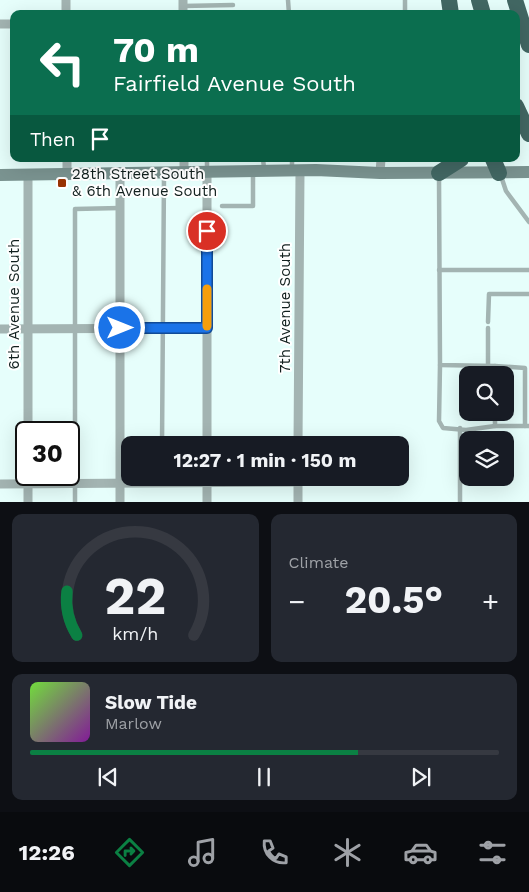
<!DOCTYPE html>
<meta charset="utf-8">
<style>
:root{--surface:#171b24;--page:#242831;--text:#f1f3f6;--muted:#9ea1a6;--line:#363941;--accent:#0b8043}
body{margin:0;font-family:"Work Sans",sans-serif;background:var(--page);color:var(--text);height:100vh;display:flex;flex-direction:column;font-size:19px;white-space:nowrap}
*{box-sizing:border-box;margin:0}
p{font-size:16px;color:var(--muted)}
.icon{flex:none;width:28px;height:28px;fill:none;stroke:currentColor;stroke-width:2;stroke-linecap:round;stroke-linejoin:round}
.map{position:relative;height:502px;overflow:hidden}
.side{display:flex;flex-direction:column;gap:12px;padding:12px;background:#0d0f14;flex:1}
.side>*{flex:none}
.guide{position:absolute;left:10px;top:10px;width:510px;height:152px;border-radius:10px;box-shadow:0 5px 20px #0002;background:#0b6e4f;color:#fff;overflow:hidden}
.tools{position:absolute;left:459px;top:366px;display:grid;gap:10px}
.tools a{display:grid;place-items:center;width:55px;height:55px;border-radius:10px;background:var(--surface);box-shadow:0 5px 20px #0002;font-size:25px}
.speed{position:absolute;left:15px;top:421px;display:flex;gap:10px;font-size:25px;font-weight:700;text-align:center}
.speed>*{display:grid;place-content:center;width:65px;height:65px;border-radius:50%;background:var(--surface);box-shadow:0 5px 20px #0002;line-height:1}
.speed .limit{border:2px solid #111;border-radius:8px;background:#fff;color:#111}
.pin{position:absolute;display:grid;place-items:center;width:42px;height:42px;color:#fff;margin:-21px;border:2px solid #fff;border-radius:50%;box-shadow:0 1px 5px #0007}
.me{position:absolute;width:55px;margin:-28px;rotate:90deg;stroke-linejoin:round;filter:drop-shadow(0 0 4px #0008)}
.turn{display:flex;align-items:center;gap:18px;height:105px;padding:0 20px;font-size:22px}
.turn .icon{width:65px;height:65px;stroke-width:2.5}
.turn b{display:block;font-size:35px;line-height:42px}
.then{display:flex;align-items:center;height:48px;padding:0 20px;background:#0003;gap:10px;font-size:19px}
.big{font-size:38px;font-weight:700;line-height:1.1}
.side .tile{flex:1;display:flex;flex-direction:column;justify-content:center;gap:8px;min-width:0;padding:0 18px;border-radius:10px;background:var(--page)}
.side .dial{align-items:center;gap:0}
.dial svg{height:130px;overflow:visible;fill:none;stroke:var(--line);stroke-width:7;stroke-linecap:round;text-anchor:middle}
.dial text{fill:var(--text);stroke:none}
.song{display:flex;align-items:center;gap:15px}
.cover{width:60px;height:60px;border-radius:8px;background:linear-gradient(135deg,hsl(100 70% 55%),hsl(290 70% 35%))}
.played{height:5px;border-radius:2px;background:linear-gradient(90deg,var(--accent) 70%,var(--line) 70%)}
.keys{display:flex;justify-content:space-around;direction:ltr}
.heat{display:flex;justify-content:space-between;align-items:center;font-size:28px;direction:ltr}
.side .tiles{flex:1;display:grid;gap:12px;grid-template-columns:1fr 1fr}
.tile:last-child{grid-column:span 2}
.trip{position:absolute;left:121px;top:436px;width:288px;height:50px;border-radius:10px;background:var(--surface);box-shadow:0 5px 20px #0002;font-weight:700;line-height:50px;text-align:center}
.tab-bar{display:flex;height:80px;justify-content:space-around;align-items:center;background:#090b0e;color:var(--muted)}
.tab-bar .icon{width:35px;height:35px}
.tab-bar .active{color:var(--accent)}
.tab-bar b{font-size:22px;color:var(--text)}
.map>svg:first-child{display:block}
</style>
<div class="map">
<svg width="529" height="502" viewBox="0 0 529 502">
<rect width="100%" height="100%" fill="#e6fefb"/>
<g fill="none" stroke-linecap="round" stroke-linejoin="round">
<!-- lane -->
<g stroke="#a3b4b2" stroke-width="4.5">
<polyline points="288,0 289,14"/>
<polyline points="405,0 405,14"/>
<polyline points="183,6 233,5"/>
<polyline points="207,159 207,170"/>
<polyline points="263,159 264,168"/>
<polyline points="292,159 292,170"/>
<polyline points="501,176 506,191 529,222"/>
<polyline points="439,177 440,365 495,366 495,375"/>
<polyline points="222,206 253,206 253,172"/>
<polyline points="439,270 529,270"/>
<polyline points="488,322 489,294 529,294"/>
<polyline points="440,365 439,421 443,428 466,430 495,426"/>
<polyline points="488,366 488,328"/>
<polyline points="495,366 525,368 525,426"/>
<polyline points="495,412 495,426 529,426"/>
<polyline points="460,428 460,502"/>
<polyline points="162,445 164,174"/>
<polyline points="75,502 75,209 120,208"/>
</g>
<!-- street -->
<g stroke="#a3b4b2" stroke-width="9">
<polyline points="66,0 66,14"/>
<polyline points="183,0 183,14"/>
<polyline points="0,24 14,24"/>
<polyline points="67,159 67,174"/>
<polyline points="184,159 184,173"/>
<polyline points="207,173 207,445"/>
<polyline points="380,173 381,159"/>
<polyline points="28,175 28,432"/>
<polyline points="0,329 207,328"/>
<polyline points="298,445 300,172"/>
<polyline points="28,475 28,502"/>
<polyline points="207,478 207,502"/>
<polyline points="298,478 298,502"/>
<polyline points="0,484 298,482"/>
<polyline points="120,502 120,174"/>
</g>
<!-- secondary -->
<polyline stroke="#7a9390" stroke-width="12" points="0,175 316,170 380,173 529,172"/>
<!-- highway -->
<g stroke="#426763" stroke-width="16">
<polyline points="449,0 451,14"/>
<polyline points="479,0 483,14"/>
<polyline points="515,0 529,45"/>
<polyline points="516,106 529,134"/>
<polyline points="493,159 499,173"/>
<polyline points="439,173 461,159"/>
</g>
</g>
<g fill="none" stroke-linecap="round" stroke-linejoin="round">
<!-- route casing -->
<g stroke="#114b97" stroke-width="12">
<polyline id="route" points="120,328 207,328 207,231"/>
</g>
<!-- route -->
<use href="#route" stroke="#1a73e8" stroke-width="9"/>
<!-- slow -->
<polyline stroke="#f59e0b" stroke-width="9" points="207,289 207,326"/>
</g>
<!-- markers -->
<rect fill="#993404" stroke="#fff" stroke-width="2" x="57" y="178" width="10" height="10" rx="2.5"/>
<g text-anchor="middle" stroke-width="4" stroke-linejoin="round" paint-order="stroke">
<!-- poi labels -->
<g font-size="15" fill="#11201e" stroke="#fff" text-anchor="start">
<text x="72" y="179">28th Street South<tspan x="72" dy="17">&amp; 6th Avenue South</tspan></text>
</g>
<!-- street labels -->
<g font-size="15" fill="#11201e" stroke="#fff">
<text transform="translate(14 304) rotate(-90)" y="5">6th Avenue South</text>
<text transform="translate(285 308) rotate(-90)" y="5">7th Avenue South</text>
</g>
</g>
</svg>
<div class="tools">
<a><svg class="icon" aria-label="search" viewBox="0 0 24 24"><circle cx="10" cy="10" r="6"/><path d="M15 15l6 6"/></svg></a>
<a><svg class="icon" aria-label="layers" viewBox="0 0 24 24"><path d="M12 4l9 5-9 5-9-5zM3 14l9 5 9-5"/></svg></a>
</div>
<div class="speed"><div class="limit">30</div></div>
<div class="pin" style="left:207px;top:231px;background:#d93025"><svg class="icon" aria-label="arrive" viewBox="0 0 24 24"><path d="M6 21V4h12l-3 4 3 4H6"/></svg></div>
<svg class="me" style="left:120px;top:328px" viewBox="-20 -20 40 40"><circle r="17" fill="#1a73e8" stroke="#fff" stroke-width="3"/><path d="M0-11L8 9 0 5-8 9z" fill="#fff"/></svg>
<div class="trip">12:27 · 1 min · 150 m</div>
<div class="guide">
<div class="turn"><svg class="icon" aria-label="left" viewBox="0 0 24 24"><path d="M17 20v-9H6M10 6l-5 5 5 5"/></svg><div><b>70 m</b>Fairfield Avenue South</div></div>
<div class="then">Then<svg class="icon" aria-label="arrive" viewBox="0 0 24 24"><path d="M6 21V4h12l-3 4 3 4H6"/></svg></div>
</div>
</div>
<section class="side">
<div class="tiles">
<div class="tile dial"><svg viewBox="0 0 100 80">
<path d="M14 69A42 42 0 1 1 86 69"/>
<path d="M14 69A42 42 0 0 1 8 42" stroke="#0b8043"/>
<text x="50" y="56" font-size="32" font-weight="700">22</text>
<text x="50" y="72" font-size="11">km/h</text>
</svg></div>
<div class="tile"><p>Climate</p>
<div class="heat"><a>−</a><b class="big">20.5°</b><a>+</a></div>
</div>
<div class="tile">
<div class="song"><i class="cover"></i><div><b>Slow Tide</b><p>Marlow</p></div></div>
<div class="played"></div>
<div class="keys"><svg class="icon" aria-label="previous" viewBox="0 0 24 24"><path d="M18 5L8 12l10 7zM5 5v14"/></svg><svg class="icon" aria-label="pause" viewBox="0 0 24 24"><path d="M8 5v14M16 5v14"/></svg><svg class="icon" aria-label="next" viewBox="0 0 24 24"><path d="M6 5l10 7-10 7zM19 5v14"/></svg></div>
</div>
</div>
</section>
<nav class="tab-bar">
<b>12:26</b>
<svg class="icon active" aria-label="directions" viewBox="0 0 24 24"><path d="M12 3l9 9-9 9-9-9zM9 14v-3h6M13 9l2 2-2 2"/></svg>
<svg class="icon" aria-label="music" viewBox="0 0 24 24"><path d="M9 18V5l10-2v13"/><circle cx="6" cy="18" r="3"/><circle cx="16" cy="16" r="3"/></svg>
<svg class="icon" aria-label="phone" viewBox="0 0 24 24"><path d="M5 4h4l2 5-3 2q2 4 5 5l2-3 5 2v4C11 20 4 13 5 4z"/></svg>
<svg class="icon" aria-label="climate" viewBox="0 0 24 24"><path d="M12 3v18M4 7l16 10M4 17L20 7"/></svg>
<svg class="icon" aria-label="car" viewBox="0 0 24 24"><path d="M5 17H2v-5l4-1 3-4h7l3 4 3 1v5h-3M9 17h6M6 11h13"/><circle cx="7" cy="17" r="2"/><circle cx="17" cy="17" r="2"/></svg>
<svg class="icon" aria-label="filters" viewBox="0 0 24 24"><path d="M4 7h16M4 17h16"/><circle cx="9" cy="7" r="2"/><circle cx="15" cy="17" r="2"/></svg>
</nav>
